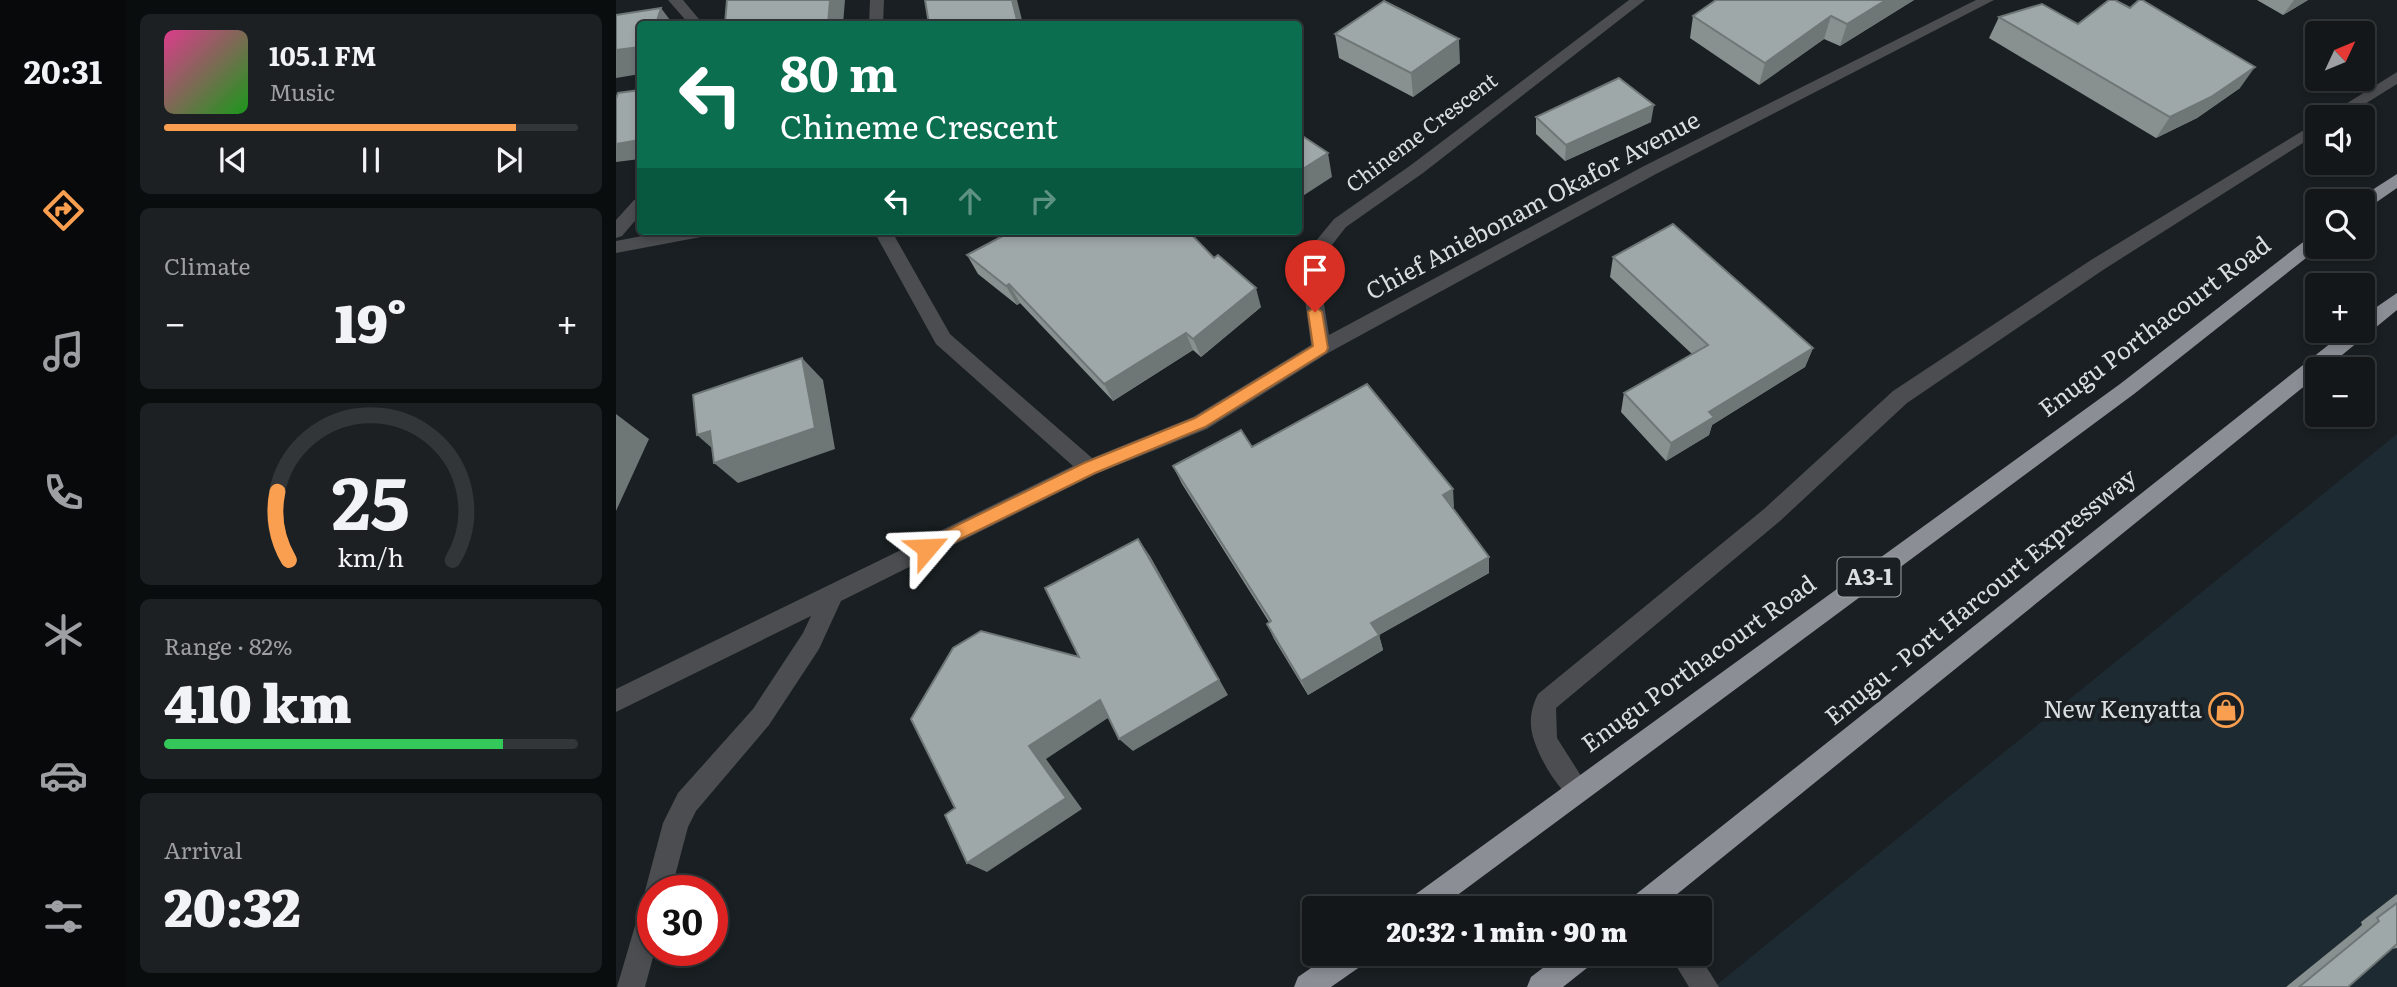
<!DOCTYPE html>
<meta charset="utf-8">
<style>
:root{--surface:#13171a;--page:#1c2023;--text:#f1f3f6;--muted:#9d9fa2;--line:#323639;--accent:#fa9f4f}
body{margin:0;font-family:Literata,serif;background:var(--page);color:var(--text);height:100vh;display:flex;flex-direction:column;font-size:26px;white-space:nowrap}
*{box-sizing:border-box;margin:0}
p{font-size:23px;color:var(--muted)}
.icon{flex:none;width:38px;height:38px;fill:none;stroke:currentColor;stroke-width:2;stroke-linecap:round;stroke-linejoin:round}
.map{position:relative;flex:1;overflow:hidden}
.sheet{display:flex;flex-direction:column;gap:14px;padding:14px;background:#0a0d0e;width:490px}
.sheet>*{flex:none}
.top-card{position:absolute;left:21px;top:21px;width:665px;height:214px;border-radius:7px;box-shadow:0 4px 10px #0003,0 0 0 2px var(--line);background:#0b6e4f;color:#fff;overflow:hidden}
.needle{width:46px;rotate:46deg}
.buttons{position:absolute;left:1689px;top:21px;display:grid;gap:14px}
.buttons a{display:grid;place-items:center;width:70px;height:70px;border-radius:7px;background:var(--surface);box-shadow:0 4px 10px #0003,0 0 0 2px var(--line);font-size:35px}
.speed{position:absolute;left:21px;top:875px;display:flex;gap:14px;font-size:35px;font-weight:700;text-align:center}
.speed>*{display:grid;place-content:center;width:91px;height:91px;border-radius:50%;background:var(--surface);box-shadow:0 4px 10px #0003,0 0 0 2px var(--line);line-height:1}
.speed .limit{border:10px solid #d22;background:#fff;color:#111}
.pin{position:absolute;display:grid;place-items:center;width:60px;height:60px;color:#fff;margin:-72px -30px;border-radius:50% 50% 50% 0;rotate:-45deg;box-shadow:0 0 7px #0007}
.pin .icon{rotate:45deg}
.me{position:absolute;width:77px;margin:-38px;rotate:64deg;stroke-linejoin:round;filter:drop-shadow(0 0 5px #0008)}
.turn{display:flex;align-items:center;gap:24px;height:147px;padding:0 28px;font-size:32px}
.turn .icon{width:91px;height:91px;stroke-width:2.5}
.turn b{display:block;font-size:49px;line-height:60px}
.lanes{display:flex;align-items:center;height:66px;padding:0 28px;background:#0003;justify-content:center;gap:35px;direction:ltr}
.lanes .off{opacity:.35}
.big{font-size:52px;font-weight:800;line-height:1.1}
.sheet .tile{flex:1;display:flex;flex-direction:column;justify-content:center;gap:10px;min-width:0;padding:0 24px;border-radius:10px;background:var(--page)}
.sheet .dial{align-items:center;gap:0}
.dial svg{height:182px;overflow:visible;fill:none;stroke:var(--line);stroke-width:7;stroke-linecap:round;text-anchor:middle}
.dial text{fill:var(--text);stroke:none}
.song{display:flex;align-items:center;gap:21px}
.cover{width:84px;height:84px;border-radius:10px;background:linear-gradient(135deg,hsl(330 70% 55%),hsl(120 70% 35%))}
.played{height:7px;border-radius:4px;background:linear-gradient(90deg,var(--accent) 85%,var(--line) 85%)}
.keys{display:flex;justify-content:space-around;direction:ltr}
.heat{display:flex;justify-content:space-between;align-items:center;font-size:38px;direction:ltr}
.charge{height:10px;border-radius:5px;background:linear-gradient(90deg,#34c759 82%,var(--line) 0)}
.trip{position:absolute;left:686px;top:896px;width:410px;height:70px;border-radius:7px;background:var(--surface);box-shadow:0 4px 10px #0003,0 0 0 2px var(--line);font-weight:800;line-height:70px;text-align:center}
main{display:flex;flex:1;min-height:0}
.tab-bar{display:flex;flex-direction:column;width:126px;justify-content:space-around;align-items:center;background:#08090a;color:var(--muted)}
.tab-bar .icon{width:49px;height:49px}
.tab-bar .current{color:var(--accent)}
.tab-bar b{font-size:32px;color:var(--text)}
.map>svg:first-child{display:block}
</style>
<main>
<nav class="tab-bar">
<b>20:31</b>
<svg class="icon current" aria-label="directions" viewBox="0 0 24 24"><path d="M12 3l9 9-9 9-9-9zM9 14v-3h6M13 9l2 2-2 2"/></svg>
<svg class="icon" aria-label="music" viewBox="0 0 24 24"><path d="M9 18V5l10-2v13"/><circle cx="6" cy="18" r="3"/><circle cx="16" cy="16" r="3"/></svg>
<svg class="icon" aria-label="phone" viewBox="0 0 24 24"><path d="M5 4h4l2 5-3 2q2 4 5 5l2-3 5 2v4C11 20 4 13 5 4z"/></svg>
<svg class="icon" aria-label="climate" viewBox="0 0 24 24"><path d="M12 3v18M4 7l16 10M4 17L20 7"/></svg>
<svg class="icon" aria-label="car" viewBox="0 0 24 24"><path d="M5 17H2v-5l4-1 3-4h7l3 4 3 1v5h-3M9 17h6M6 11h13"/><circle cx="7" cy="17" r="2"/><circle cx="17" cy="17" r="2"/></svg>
<svg class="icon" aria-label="filters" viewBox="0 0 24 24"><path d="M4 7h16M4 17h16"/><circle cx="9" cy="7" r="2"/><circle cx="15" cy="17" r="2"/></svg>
</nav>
<section class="sheet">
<div class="tile">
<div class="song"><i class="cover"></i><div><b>105.1 FM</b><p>Music</p></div></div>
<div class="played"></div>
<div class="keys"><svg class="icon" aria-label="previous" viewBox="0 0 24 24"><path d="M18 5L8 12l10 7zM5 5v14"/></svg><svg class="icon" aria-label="pause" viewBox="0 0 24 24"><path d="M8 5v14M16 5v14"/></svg><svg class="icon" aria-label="next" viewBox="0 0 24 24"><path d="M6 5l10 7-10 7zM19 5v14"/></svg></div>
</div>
<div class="tile"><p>Climate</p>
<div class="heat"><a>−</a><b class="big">19°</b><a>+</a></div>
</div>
<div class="tile dial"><svg viewBox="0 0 100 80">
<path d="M14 69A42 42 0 1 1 86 69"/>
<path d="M14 69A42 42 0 0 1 9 39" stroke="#fa9f4f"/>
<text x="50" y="56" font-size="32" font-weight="700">25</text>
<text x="50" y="72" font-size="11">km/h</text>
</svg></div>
<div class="tile"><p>Range · 82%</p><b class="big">410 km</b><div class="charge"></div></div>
<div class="tile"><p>Arrival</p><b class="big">20:32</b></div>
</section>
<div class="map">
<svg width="1781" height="987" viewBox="0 0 1781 987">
<rect width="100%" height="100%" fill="#191f22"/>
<!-- built -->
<polygon fill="#1e2a31" points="1781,434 1781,987 1098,987"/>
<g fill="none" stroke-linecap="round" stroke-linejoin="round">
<!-- street -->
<g fill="#4b4d50" fill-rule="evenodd">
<polygon points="52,0 67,0 87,24 73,24"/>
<polygon points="254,0 268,0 267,24 253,24"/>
<polygon points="1013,0 1029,0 807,173 730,227 712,250 706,292 713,335 1028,166 1360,0 1378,0 1040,174 712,353 591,429 480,474 225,601 203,649 153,725 80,811 72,827 55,891 37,891 37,950 39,950 29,987 1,987 24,909 28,900 32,898 29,891 47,823 62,793 137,709 187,633 195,616 0,712 0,689 457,466 320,344 261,237 261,231 279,231 279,237 334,334 476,458 577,417 695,345 688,292 694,248 718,219 795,165"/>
<polygon points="1781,72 1781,84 1728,117 1709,117"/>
<path d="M1701 122V134L1487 270 1291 403 1164 521 940 708 941 738 974 790 971 799 962 802C942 794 916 747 915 726 914 715 917 704 922 694L1148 509 1277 391 1475 260Z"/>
<polygon points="24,198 24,215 6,236 0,238 0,220 18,200"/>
<polygon points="52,231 94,231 85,237 0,253 0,241"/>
<polygon points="1053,954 1082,954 1103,987 1073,987"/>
</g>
<!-- highway -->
<g fill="#8b8e95" fill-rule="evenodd">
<polygon points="1781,174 1781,188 1752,208 1746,210 1746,201 1739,201"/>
<polygon points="1701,234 1701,247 1704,247 1518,394 824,908 789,908 793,899 1504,384 1695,236"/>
<polygon points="1781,293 1781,310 1709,369 1701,369 1701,376 1044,908 1010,908 1014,899 1730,331 1746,331 1746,317"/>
<polygon points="715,954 752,954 748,964 715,987 678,987 682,977"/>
<polygon points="945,954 980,954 976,964 947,987 911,987 915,977"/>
</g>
</g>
<!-- wall -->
<g fill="#899090">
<polygon points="1100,0 1298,0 1224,46 1208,39 1143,85 1074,38 1077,16"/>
<polygon points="1641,0 1692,0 1667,15"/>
<polygon points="1383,17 1462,24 1624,88 1581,118 1540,138 1373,38"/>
<polygon points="719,34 844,63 797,97 723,58"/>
<polygon points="920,117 1035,122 949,161 920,134"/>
<polygon points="351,255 645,307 585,357 577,350 497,401 404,303 401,305 362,274"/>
<polygon points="997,257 1197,348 1189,367 1096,425 1093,435 1050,461 1005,412 1008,393 1076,354 994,277"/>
<polygon points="636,447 838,506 837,508 873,573 763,635 767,650 692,695 658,639 651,624 653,622 566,484 557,466"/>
<polygon points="1781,894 1781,948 1775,949 1732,987 1670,987 1739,931 1746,925 1745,922"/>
</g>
<!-- shaded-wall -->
<g fill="#6f7676">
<polygon points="214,0 229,0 227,24 212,24"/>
<polygon points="396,0 401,0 407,24 402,24"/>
<polygon points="1270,0 1298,0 1224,46 1231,24"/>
<polygon points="1678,0 1692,0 1667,15"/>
<polygon points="45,8 57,24 40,24"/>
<polygon points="1215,16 1208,39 1143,85 1149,63"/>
<polygon points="843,39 844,63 797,97 795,73"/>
<polygon points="24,47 24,74 0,78 0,50"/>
<polygon points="1639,67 1624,88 1581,118 1540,138 1554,117"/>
<polygon points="1038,105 1035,122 949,161 950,145"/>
<polygon points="24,140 24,159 0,162 0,144"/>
<polygon points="712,153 716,177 682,199 682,172"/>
<polygon points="393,284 404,303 401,305 390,286"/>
<polygon points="640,288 645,307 585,357 577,339"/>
<polygon points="570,333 577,350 497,401 488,384"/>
<polygon points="1197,348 1189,367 1096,425 1093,435 1050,461 1055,443 1093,412"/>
<polygon points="186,358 207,380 219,449 122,483 98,463"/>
<polygon points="0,414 33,439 0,511"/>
<polygon points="94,431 105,456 81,435"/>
<polygon points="837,489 838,506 829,512 827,495"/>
<polygon points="522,539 534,556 612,695 517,751 503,739"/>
<polygon points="873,557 873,573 763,635 767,650 692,695 685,681 755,623"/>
<polygon points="484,700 498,714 430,759 466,809 371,872 351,863 413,746"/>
</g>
<!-- building -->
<g fill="#9fa8a8" stroke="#6f7676" stroke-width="2">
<polygon points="111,0 214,0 212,24 109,24"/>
<polygon points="309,0 396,0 402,24 313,24"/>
<polygon points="1100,0 1270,0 1231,24 1215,16 1149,63 1077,16"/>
<polygon points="1493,0 1499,0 1514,8 1523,0 1526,0 1639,67 1595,97 1554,117 1383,17 1426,4 1462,24"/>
<polygon points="768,1 843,39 795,73 719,34"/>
<polygon points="45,8 40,24 24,24 24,47 0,50 0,15"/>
<polygon points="1003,78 1038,105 950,145 920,117"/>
<polygon points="24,90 24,140 0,144 0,99 2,93"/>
<polygon points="682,133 712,153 682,172"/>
<polygon points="1057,224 1197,348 1093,412 1098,417 1055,443 1008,393 1092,345 997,257"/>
<polygon points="396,231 572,231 598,258 602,255 640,288 577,339 570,333 488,384 393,284 390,286 351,255"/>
<polygon points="186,358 199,428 98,463 94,431 81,435 77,395"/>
<polygon points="751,384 837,489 827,495 873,557 755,623 763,635 685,681 651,624 655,621 557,466 625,430 636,447"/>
<polygon points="522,539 603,680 503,739 484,700 413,746 450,798 351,863 329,815 339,808 295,719 337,648 365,631 463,657 429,588"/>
<polygon points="1781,903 1781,944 1732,987 1683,987 1756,927 1763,921 1761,918"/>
</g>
<!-- route -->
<polygon fill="#fa9f4f" stroke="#a26733" stroke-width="2" points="699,306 706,312 712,348 710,352 589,427 479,473 316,553 311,555 305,553 302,548 305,543 468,463 579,418 697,346 692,312"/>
<!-- icons -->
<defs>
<g id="shop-ring" transform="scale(1.75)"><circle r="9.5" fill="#191f22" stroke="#fa9f4f" stroke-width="1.5"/><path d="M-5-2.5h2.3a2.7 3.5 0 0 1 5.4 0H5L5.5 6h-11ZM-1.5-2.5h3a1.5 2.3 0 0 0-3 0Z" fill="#fa9f4f"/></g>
</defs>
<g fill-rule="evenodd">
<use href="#shop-ring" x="1610" y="710"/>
</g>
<g text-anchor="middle" stroke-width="7" stroke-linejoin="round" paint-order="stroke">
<!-- far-street labels -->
<g font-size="21" fill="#dadee0" stroke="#191f22">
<text transform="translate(806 133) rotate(-37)" y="7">Chineme Crescent</text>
</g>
<!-- shield labels -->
<rect fill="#191f22" stroke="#a0a5a7" stroke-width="2" x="1221.5" y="557.5" width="63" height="39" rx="5"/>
<g font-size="23" font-weight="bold" fill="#dadee0">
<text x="1253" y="585">A3-1</text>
</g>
<!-- street labels -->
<g font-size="24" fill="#dadee0" stroke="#191f22">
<text transform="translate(917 206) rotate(-28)" y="8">Chief Aniebonam Okafor Avenue</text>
<text transform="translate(1539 327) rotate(-37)" y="8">Enugu Porthacourt Road</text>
<text transform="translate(1365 597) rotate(-39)" y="8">Enugu - Port Harcourt Expressway</text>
<text transform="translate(1083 664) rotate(-36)" y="8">Enugu Porthacourt Road</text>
</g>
<!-- poi labels -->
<g font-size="24" fill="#dadee0" stroke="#191f22" text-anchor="end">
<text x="1586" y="718">New Kenyatta</text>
</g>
</g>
</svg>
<div class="buttons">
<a><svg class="needle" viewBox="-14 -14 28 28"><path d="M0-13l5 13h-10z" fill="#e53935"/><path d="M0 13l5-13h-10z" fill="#9d9fa2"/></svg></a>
<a><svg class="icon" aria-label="sound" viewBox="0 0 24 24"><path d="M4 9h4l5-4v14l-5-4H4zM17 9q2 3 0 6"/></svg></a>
<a><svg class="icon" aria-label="search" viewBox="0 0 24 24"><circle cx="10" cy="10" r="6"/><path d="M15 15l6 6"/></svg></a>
<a>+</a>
<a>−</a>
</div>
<div class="speed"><div class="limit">30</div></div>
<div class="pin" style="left:699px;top:312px;background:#d93025"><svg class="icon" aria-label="arrive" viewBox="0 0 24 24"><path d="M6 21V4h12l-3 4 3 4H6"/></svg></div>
<svg class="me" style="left:311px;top:548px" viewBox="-20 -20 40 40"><path d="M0-17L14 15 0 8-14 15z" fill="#fa9f4f" stroke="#fff" stroke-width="4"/></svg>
<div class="trip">20:32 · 1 min · 90 m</div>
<div class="top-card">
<div class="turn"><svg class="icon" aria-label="left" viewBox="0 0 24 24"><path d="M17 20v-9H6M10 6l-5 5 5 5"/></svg><div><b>80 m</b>Chineme Crescent</div></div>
<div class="lanes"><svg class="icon" aria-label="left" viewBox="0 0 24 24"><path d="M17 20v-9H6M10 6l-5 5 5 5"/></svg><svg class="icon off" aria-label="ahead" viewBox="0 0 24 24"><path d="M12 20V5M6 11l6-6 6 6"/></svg><svg class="icon off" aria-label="right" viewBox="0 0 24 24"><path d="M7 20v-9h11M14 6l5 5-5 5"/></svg></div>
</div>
</div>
</main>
